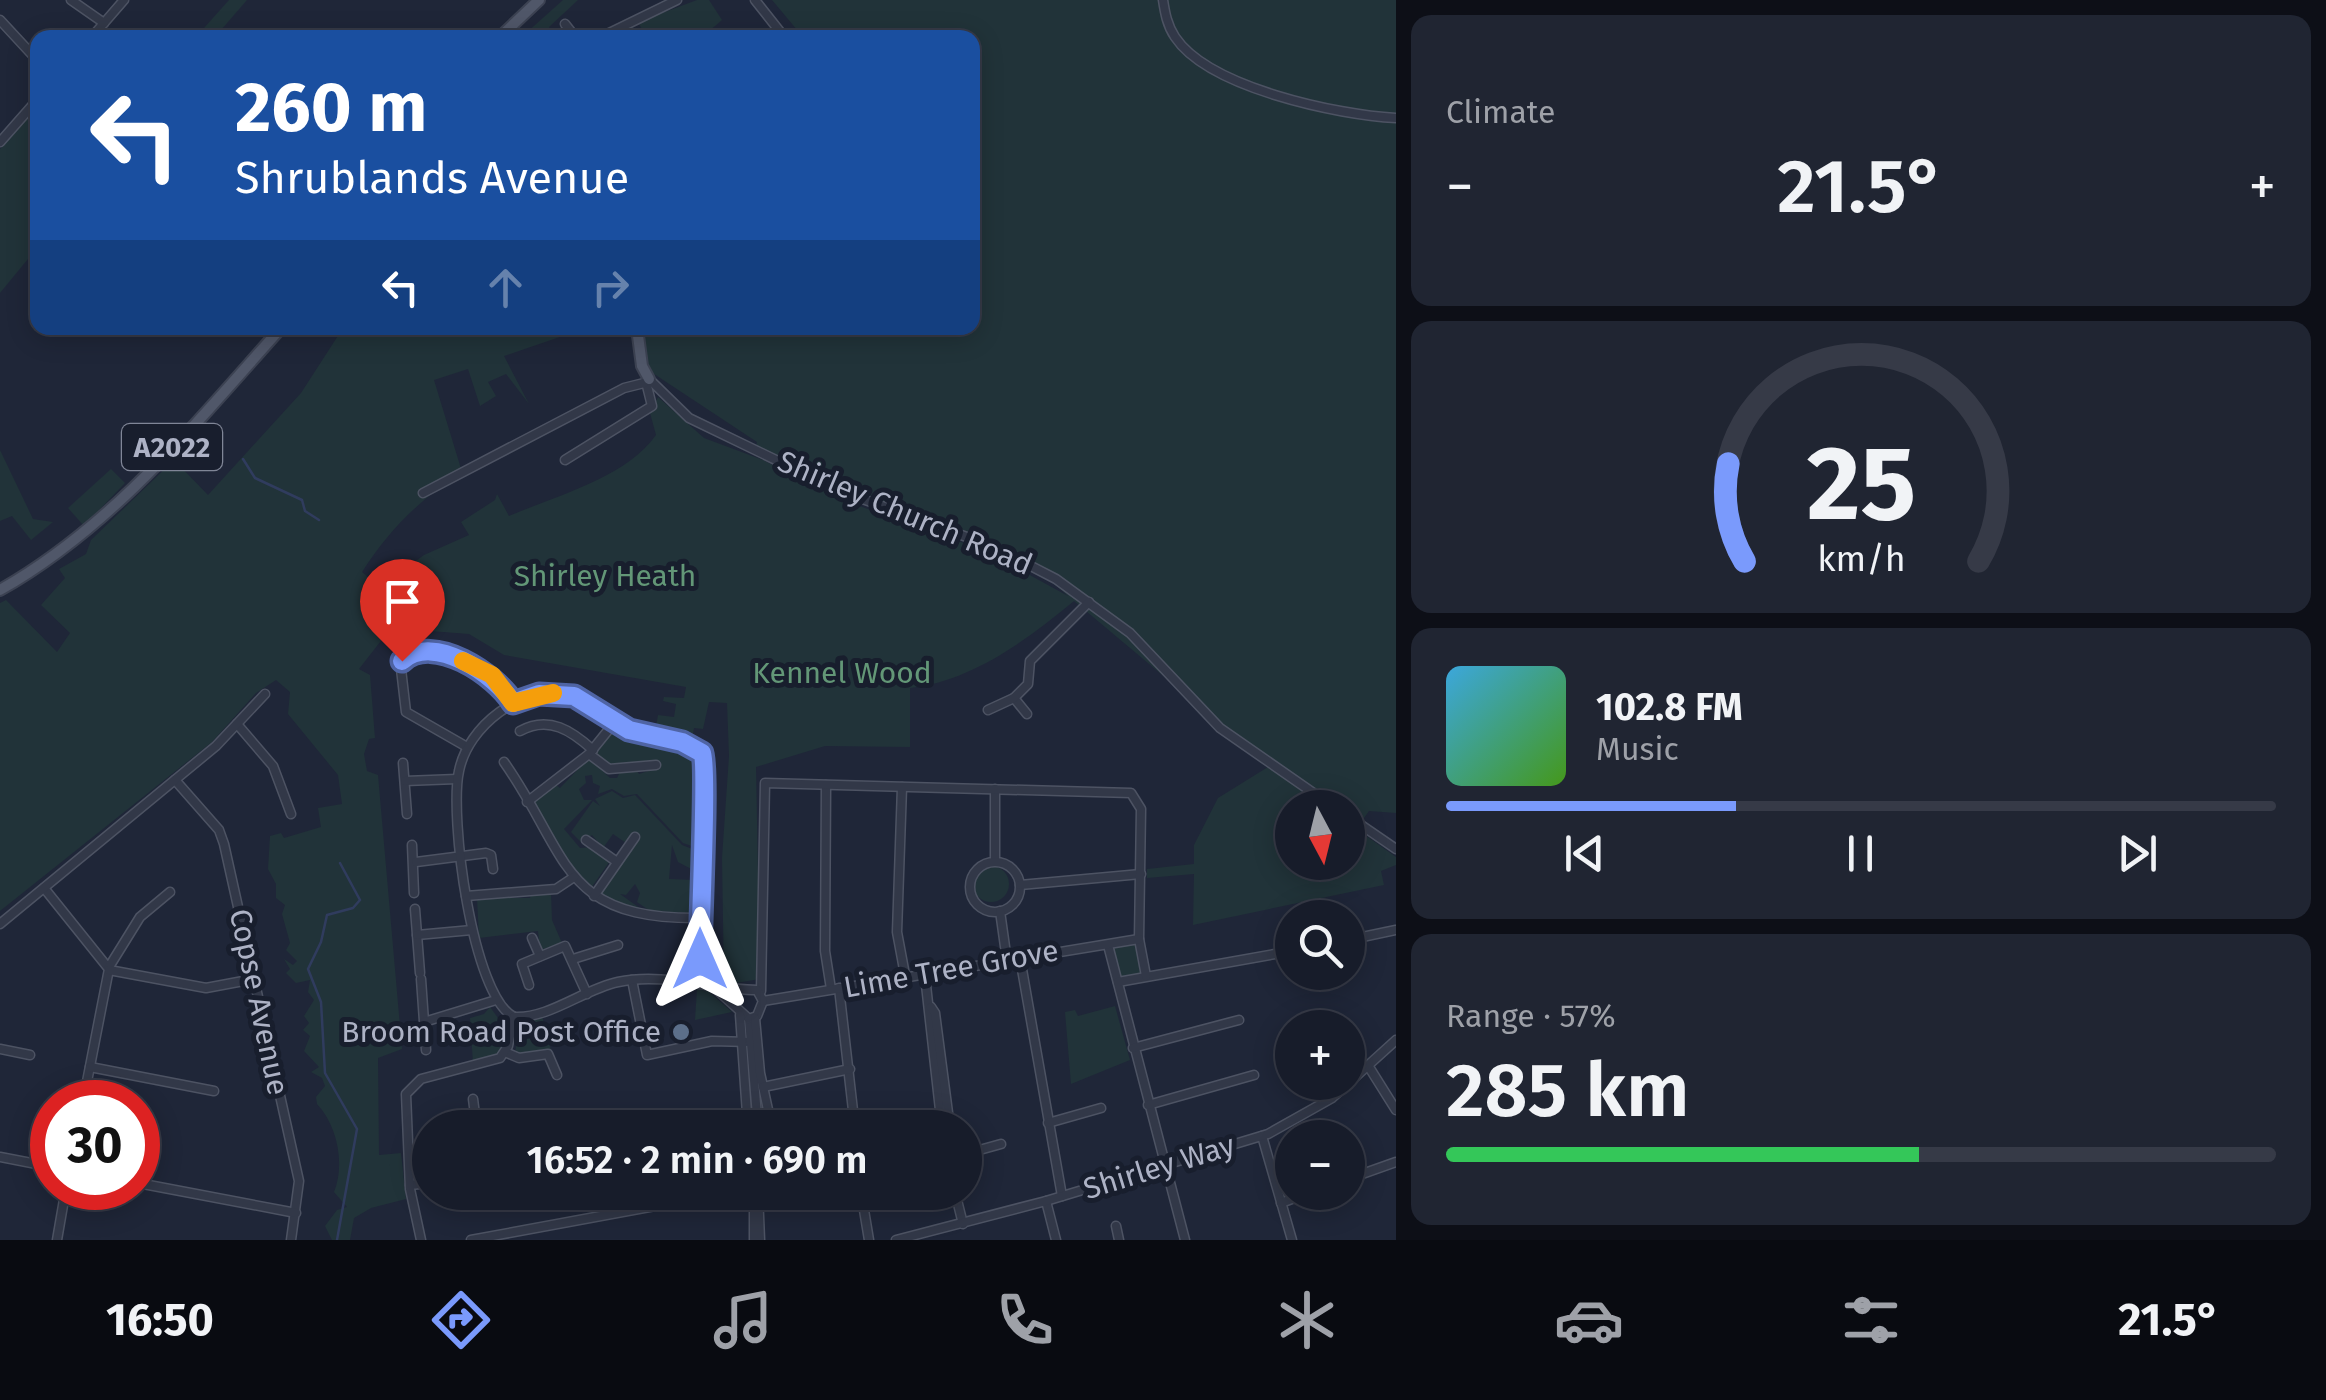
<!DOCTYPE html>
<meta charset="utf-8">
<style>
:root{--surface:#171c2a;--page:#202532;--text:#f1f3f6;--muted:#9ea1a8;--line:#363a47;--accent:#7a9afc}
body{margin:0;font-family:"Fira Sans",sans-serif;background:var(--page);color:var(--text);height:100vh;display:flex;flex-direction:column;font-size:38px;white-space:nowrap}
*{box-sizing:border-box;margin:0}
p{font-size:32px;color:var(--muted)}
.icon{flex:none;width:55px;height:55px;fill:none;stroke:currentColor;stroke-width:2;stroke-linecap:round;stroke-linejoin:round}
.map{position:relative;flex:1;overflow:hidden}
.drawer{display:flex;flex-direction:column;gap:15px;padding:15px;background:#0d0f17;width:930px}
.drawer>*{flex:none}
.guide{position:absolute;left:30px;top:30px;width:950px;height:305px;border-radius:20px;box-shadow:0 5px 25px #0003,0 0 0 2px var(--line);background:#1a4fa0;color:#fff;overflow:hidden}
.needle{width:65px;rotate:173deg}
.buttons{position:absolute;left:1275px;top:790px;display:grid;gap:20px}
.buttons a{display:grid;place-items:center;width:90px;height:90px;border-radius:50%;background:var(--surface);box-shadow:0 5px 25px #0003,0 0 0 2px var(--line);font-size:50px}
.speed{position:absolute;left:30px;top:1080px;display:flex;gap:20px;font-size:50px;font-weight:700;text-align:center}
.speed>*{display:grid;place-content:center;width:130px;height:130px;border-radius:50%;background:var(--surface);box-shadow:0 5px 25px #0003,0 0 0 2px var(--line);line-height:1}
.speed .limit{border:15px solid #d22;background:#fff;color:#111}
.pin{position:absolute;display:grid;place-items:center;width:85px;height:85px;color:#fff;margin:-102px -42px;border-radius:50% 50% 50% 0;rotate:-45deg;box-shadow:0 0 10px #0007}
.pin .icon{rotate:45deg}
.me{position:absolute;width:110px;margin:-55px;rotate:0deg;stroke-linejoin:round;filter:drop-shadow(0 0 8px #0008)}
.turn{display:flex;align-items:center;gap:35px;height:210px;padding:0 40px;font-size:45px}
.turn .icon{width:130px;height:130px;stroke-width:2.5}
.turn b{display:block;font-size:70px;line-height:85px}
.lanes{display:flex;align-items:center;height:95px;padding:0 40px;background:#0003;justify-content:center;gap:50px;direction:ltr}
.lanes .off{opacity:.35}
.big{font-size:75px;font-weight:600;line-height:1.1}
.drawer .widget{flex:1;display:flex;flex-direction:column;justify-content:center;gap:15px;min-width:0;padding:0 35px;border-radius:20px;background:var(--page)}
.drawer .dial{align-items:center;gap:0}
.dial svg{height:260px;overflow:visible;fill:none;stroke:var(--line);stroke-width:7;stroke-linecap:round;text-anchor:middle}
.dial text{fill:var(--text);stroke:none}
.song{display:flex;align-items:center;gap:30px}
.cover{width:120px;height:120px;border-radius:15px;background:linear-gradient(135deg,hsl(200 70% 55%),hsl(100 70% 35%))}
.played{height:10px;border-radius:5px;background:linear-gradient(90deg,var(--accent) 35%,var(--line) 35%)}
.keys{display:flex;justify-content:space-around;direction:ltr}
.heat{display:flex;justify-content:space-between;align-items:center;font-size:55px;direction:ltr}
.charge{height:15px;border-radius:8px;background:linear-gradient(90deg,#34c759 57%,var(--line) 0)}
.trip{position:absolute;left:412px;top:1110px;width:570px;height:100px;border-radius:50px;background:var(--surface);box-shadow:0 5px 25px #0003,0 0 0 2px var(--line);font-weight:600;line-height:100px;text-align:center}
.menu{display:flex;height:160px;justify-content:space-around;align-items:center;background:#090b11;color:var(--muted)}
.menu .icon{width:70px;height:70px}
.menu .selected{color:var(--accent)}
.menu b{font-size:45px;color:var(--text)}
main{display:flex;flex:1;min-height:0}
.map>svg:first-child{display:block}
</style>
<main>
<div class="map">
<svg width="1396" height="1240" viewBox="0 0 1396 1240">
<rect width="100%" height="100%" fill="#1f2638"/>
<!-- green -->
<g fill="#213339">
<polygon points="229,0 247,0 215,37 196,37"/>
<polygon points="563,0 578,0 549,27 554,35 528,37 525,34"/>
<polygon points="697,0 709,0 722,20 701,38 646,37 638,22"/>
<path d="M772 0H1396V813L1369 811 1364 818 1254 752 1074 601C1027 640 972 681 910 688V747L825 746 756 767 760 979 724 985 722 858 729 756 727 703 709 702 703 729 694 728 692 740 655 732 658 715 674 717 676 704 663 701 664 697 684 698 686 687 504 655 469 634 391 628 359 669 370 675 375 738 369 739 364 754 367 771 378 775 402 1049 378 1058 379 1155 401 1153 406 1199 371 1208 354 1218 350 1240H332L325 1226 337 1210 347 1207 334 1192C345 1166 338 1126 317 1104L316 1097 325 1086 322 1078 311 1072 319 1067 304 1051 310 1036 303 1030 309 1023 304 1016 314 1000 308 992 310 980 296 983 286 973 290 969 284 959 293 965 297 961 286 950 290 943 282 914 285 905 276 898V884L268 869 270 836 281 833 284 838 321 827 318 808 342 804 338 775 288 714 290 692 276 680 256 693 212 742 0 911V603L6 600 57 652 70 633 41 605 65 578 59 569 86 554 91 540 174 460 208 495 301 393 343 328H586L504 356 529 404 506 374 488 382 496 396 480 406 468 369 434 380 462 472C420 499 389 530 362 572L380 587 424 555 469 535 461 522 495 500 497 494 509 516C555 496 626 478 656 435L650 413 658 397 704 438 763 460 837 498 986 551 1068 596 1036 568 902 507 901 512 756 447 757 442 642 366 646 328H972V38L803 37Z"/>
<polygon points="37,106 37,248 0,293 0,149"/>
<polygon points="0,450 33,519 53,522 31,540 12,516 0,521"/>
<polygon points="111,469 125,483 84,526 68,508"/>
<polygon points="614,730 670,743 697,755 702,771 695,847 683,843 637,794 624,796 612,789 598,794 600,786 593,783 592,775 585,776 586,783 579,789 584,800 592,800 564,829 580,848 592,847 610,861 591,888 565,860 533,802 556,785 560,788 589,758 610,778 617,778 621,770 636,769 639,774 661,767 660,761 606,764 596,754"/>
<polygon points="1268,767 1325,807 1292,808 1292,862 1348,862 1348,823 1396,857 1396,865 1381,871 1384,885 1193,925 1194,874 1147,878 1147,869 1194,864 1194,845 1218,798"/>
<polygon points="612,791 623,798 635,795 682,845 695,850 695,871 678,862 672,845 669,879 695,880 694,913 650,911 637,902 640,893 635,884 626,895 620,894 641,909 623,906 601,893 639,840 631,834 626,843 613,834 603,848 592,835 581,842 571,832 593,801 600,806 595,799"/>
<circle cx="991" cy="884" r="18"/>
<polygon points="551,893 552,920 562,943 540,950 538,931 479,938 477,898 530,898 531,894"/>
<polygon points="1135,943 1142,973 1122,978 1112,949"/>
<polygon points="697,989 708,991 732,1012 695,1020"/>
<polygon points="1115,1006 1130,1060 1071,1084 1065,1012 1075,1010 1078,1016"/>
<polygon points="490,1007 498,1018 502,1048 495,1056 473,1063 470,1018 484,1014"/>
<polygon points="542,1016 551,1050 515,1054 519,1024"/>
</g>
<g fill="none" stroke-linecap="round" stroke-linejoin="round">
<!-- stream -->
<g stroke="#303c5e" stroke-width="2.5">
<polyline points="243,459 255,478 302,500 305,511 319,520"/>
<polyline points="337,1240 357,1129 325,1073 321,1002 308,969 321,942 327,915 353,908 360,900 340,863"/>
</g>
<!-- minor casing -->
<g stroke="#4d5363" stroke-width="11">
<g id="minor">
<polyline points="71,0 104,23"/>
<polyline points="755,0 785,38"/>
<path d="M1163 0C1165 13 1167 25 1175 37 1209 88 1338 115 1396 118"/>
<polyline points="0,20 38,61"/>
<polyline points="565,24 576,38"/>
<polyline points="91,38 124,0"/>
<polyline points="599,38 677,0"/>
<polyline points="0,142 38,99"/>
<polyline points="649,379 689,418 838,490 994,547 1056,579 1130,633 1220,728 1335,808"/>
<polyline points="565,460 652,406 646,382"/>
<polyline points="423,493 624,388 644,383"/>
<polyline points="1014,698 1027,714"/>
<polyline points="988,710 1014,698 1028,684 1030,661 1089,602"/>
<polyline points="237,724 273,766 291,814"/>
<path d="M520 731C549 715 572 731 593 750"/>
<path d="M467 747 406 712 401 669 405 657C445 641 493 669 513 703"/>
<polyline points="589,754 609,769 656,765"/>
<path d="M504 762C570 856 560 920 701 918"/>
<polyline points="403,763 407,814"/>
<polyline points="175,780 219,830 224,844 299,1181 291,1240"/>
<polyline points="405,781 457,779"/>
<polyline points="826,785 825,951 831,989"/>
<polyline points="902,787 897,932 905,975"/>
<polyline points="995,789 995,861"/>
<polyline points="527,802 589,754 614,723"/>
<polyline points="1348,816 1396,849"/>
<polyline points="586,840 617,862"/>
<polyline points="412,845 414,893"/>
<circle cx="995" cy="887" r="25"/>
<polyline points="416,862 486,853 491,855 493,869"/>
<polyline points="1020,885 1141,874"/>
<polyline points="44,888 109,969 83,1102"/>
<polyline points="466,896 556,889 574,877"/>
<polyline points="594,896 635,837"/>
<polyline points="415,909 420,973"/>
<polyline points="1000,911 1007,961"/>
<polyline points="0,924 216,746 265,694"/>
<polyline points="417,935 472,930"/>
<polyline points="532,938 540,956"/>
<polyline points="1348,940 1396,930"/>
<polyline points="1108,945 1185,1240"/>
<polyline points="1020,958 1062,1196"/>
<polyline points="573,959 618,945"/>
<polyline points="109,967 140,917 170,892"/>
<polyline points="109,970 206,988 254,979"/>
<polyline points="925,976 942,1128"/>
<polyline points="421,979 426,1050"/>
<polyline points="632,980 647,1055 712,1041 750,1042"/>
<polyline points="1118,982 1292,951"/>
<polyline points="529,985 522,964 565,946 587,994"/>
<polyline points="839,988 855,1128"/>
<polyline points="717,990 749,1019 758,1128"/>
<polyline points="761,991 765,783 1131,793 1141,809 1139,939 1146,976"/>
<polyline points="763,1001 1139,939"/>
<polyline points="931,1007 935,1013 950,1128"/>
<polyline points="740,1015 748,1128"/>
<path d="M514 1017C472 996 449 815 459 771 468 726 521 685 568 694 588 698 601 716 619 726 647 740 682 733 704 756L707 773 700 848 699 984"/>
<path d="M514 1017C549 1019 584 989 618 982 664 972 712 990 757 990L763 1001 757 1016 749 1019"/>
<polyline points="755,1018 760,1073 772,1128"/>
<polyline points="424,1022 496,1000"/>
<polyline points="1133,1048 1239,1020"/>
<polyline points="0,1049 30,1055"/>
<polyline points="505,1052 519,1058 548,1054 557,1075"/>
<polyline points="90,1067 214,1091"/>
<polyline points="1369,1067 1396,1110"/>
<polyline points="763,1087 850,1069"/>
<polyline points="473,1099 476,1122"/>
<polyline points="1148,1105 1254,1075"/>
<polyline points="1048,1123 1101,1108"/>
<polyline points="456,1128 497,1118"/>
<polyline points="1262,1136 1292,1240"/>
<polyline points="965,1154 1001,1144"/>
<polyline points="0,1157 52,1167"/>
<polyline points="1348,1179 1396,1162"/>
<polyline points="138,1183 296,1213"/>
<polyline points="410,1185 430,1183"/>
<polyline points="758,1192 760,1240"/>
<polyline points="861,1192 869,1240"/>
<polyline points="955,1192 963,1224"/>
<polyline points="1046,1201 1056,1240"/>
<polyline points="1281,1203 1310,1192"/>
<polyline points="1116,1226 1119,1240"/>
<polyline points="57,1240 66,1188"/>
<polyline points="421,1240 410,1189 406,1094 421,1079 500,1058 508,1046 514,1017"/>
<polyline points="471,1240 731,1192"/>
<polyline points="754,1240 754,1192"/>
<polyline points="896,1240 1046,1201 1268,1134 1332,1098 1396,1040"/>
</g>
</g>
<!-- major casing -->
<g stroke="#3c4252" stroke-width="14">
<g id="major">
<polyline points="499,38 539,0"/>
<polyline points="637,328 642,366 649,379"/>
<path d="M0 590C112 527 196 423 281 328"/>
</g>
</g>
<!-- minor -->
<use href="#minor" stroke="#323848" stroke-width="8"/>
<!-- major -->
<use href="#major" stroke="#505769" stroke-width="10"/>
</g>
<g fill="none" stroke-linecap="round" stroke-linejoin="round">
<!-- route casing -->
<g stroke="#4f64a4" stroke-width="25">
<path id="route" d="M402 661C433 632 496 675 513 703L539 694 574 696 629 730 682 742 702 753C708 764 700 930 700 959"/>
</g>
<!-- route -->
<use href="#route" stroke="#7a9afc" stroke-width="18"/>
<!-- slow -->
<polyline stroke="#f59e0b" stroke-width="18" points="463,661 492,675 513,703 553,693"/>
</g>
<!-- markers -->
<circle fill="#5c6f8a" stroke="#181e2d" stroke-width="4" cx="681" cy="1032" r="10"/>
<g text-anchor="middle" stroke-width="10" stroke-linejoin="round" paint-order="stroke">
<!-- shield labels -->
<rect fill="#181e2d" stroke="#808697" stroke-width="2.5" x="122" y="424" width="100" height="46" rx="8"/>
<g font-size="28" font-weight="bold" fill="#adb2c5">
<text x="172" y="457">A2022</text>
</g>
<!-- street labels -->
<g font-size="30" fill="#adb2c5" stroke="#181e2d">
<text transform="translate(905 513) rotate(23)" y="10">Shirley Church Road</text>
<text transform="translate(951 969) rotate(-10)" y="10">Lime Tree Grove</text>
<text transform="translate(259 1002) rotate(78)" y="10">Copse Avenue</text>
<text transform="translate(1159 1167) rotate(-17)" y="10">Shirley Way</text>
</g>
<!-- park labels -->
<g font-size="30" fill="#639777" stroke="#181e2d">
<text x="605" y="586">Shirley Heath</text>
<text x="842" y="683">Kennel Wood</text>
</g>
<!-- poi labels -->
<g font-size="30" fill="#adb2c5" stroke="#181e2d" text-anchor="end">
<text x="661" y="1042">Broom Road Post Office</text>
</g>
</g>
</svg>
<div class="buttons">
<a><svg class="needle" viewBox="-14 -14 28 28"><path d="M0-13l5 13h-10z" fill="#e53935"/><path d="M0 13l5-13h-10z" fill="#9ea1a8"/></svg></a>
<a><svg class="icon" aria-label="search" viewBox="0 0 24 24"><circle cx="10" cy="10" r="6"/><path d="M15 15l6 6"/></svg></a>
<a>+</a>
<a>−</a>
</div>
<div class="speed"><div class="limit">30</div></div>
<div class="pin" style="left:402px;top:661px;background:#d93025"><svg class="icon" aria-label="arrive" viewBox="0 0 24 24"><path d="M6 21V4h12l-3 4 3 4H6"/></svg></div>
<svg class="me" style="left:700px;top:959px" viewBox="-20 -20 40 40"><path d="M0-17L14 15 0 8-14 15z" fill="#7a9afc" stroke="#fff" stroke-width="4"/></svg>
<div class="trip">16:52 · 2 min · 690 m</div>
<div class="guide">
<div class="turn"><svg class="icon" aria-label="left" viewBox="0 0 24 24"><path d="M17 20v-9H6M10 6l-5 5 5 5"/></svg><div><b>260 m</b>Shrublands Avenue</div></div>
<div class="lanes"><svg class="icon" aria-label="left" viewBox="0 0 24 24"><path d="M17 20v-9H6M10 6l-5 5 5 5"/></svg><svg class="icon off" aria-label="ahead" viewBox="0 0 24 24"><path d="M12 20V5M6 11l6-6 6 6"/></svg><svg class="icon off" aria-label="right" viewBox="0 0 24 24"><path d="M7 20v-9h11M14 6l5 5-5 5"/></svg></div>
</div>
</div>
<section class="drawer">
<div class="widget"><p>Climate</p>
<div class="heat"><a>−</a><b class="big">21.5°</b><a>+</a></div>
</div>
<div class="widget dial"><svg viewBox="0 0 100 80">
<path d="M14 69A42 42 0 1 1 86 69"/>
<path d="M14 69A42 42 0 0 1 9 39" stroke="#7a9afc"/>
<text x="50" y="56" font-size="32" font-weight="700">25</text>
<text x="50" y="72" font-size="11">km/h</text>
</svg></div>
<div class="widget">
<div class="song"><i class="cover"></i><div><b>102.8 FM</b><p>Music</p></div></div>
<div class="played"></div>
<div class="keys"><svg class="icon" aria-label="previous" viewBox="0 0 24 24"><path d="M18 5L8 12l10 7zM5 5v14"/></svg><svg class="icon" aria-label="pause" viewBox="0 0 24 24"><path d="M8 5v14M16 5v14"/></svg><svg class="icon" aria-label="next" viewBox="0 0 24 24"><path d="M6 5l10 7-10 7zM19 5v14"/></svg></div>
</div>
<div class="widget"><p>Range · 57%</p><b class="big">285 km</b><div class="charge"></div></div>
</section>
</main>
<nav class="menu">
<b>16:50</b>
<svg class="icon selected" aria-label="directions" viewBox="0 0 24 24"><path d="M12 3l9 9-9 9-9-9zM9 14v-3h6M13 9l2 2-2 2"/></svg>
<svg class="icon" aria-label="music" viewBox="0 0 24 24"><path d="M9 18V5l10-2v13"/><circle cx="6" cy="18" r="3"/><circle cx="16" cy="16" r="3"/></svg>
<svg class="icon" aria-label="phone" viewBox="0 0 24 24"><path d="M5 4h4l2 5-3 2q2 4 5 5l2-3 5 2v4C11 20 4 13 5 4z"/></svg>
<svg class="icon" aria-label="climate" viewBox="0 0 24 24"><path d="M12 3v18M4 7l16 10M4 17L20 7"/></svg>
<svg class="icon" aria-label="car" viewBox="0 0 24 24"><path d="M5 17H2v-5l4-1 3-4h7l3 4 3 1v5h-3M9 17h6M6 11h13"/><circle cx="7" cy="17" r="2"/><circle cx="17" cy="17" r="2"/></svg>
<svg class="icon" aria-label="filters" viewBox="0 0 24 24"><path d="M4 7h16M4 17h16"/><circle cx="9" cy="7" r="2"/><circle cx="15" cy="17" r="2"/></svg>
<b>21.5°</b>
</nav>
